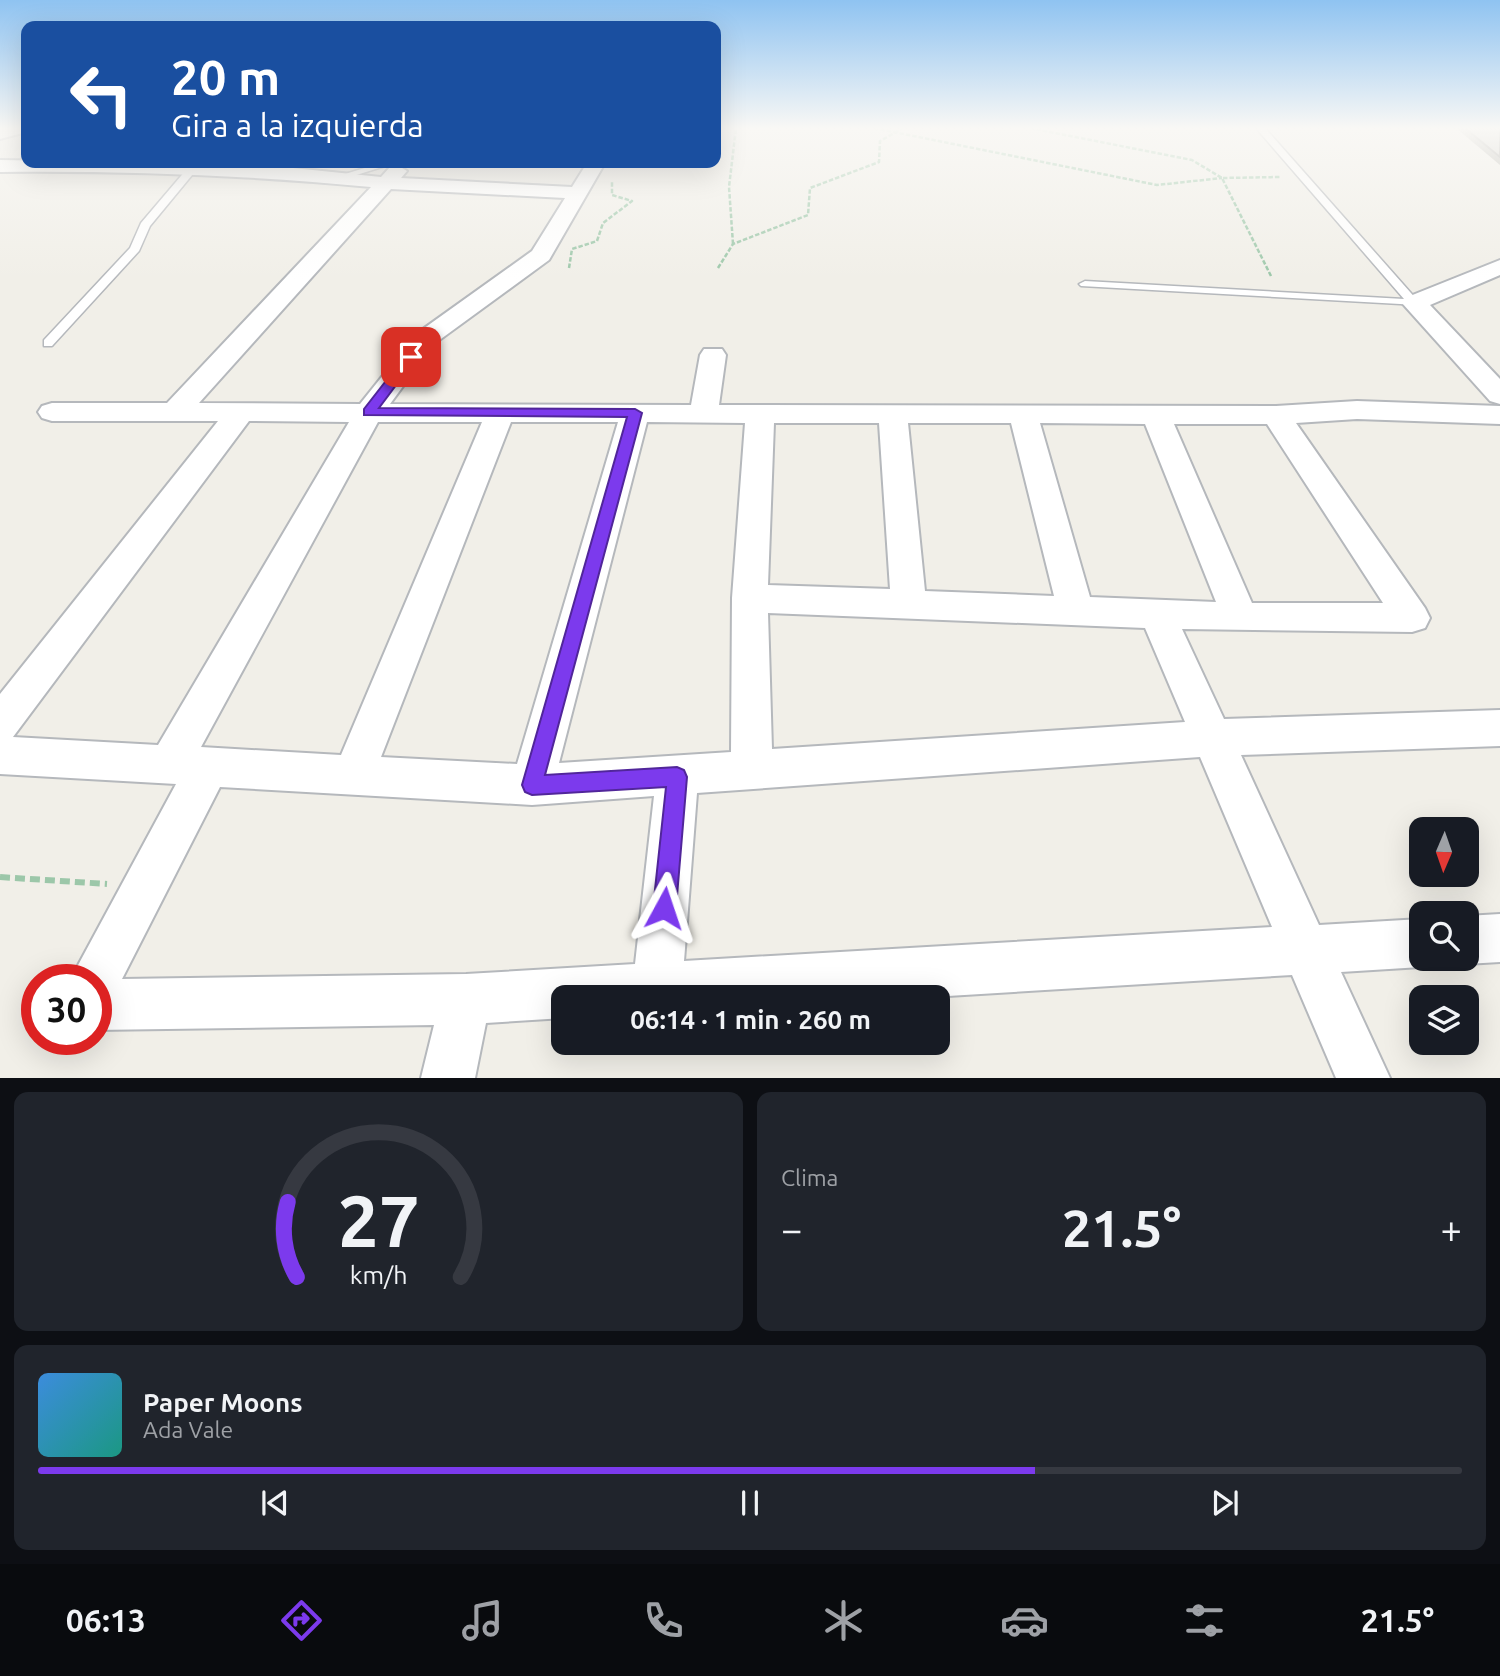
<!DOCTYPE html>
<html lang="es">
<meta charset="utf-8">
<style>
:root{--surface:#171b24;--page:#20242c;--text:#f1f3f6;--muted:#9ea1a6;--line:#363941;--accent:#7c3aed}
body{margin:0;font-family:Ubuntu,sans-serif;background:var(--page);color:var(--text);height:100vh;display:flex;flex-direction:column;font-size:26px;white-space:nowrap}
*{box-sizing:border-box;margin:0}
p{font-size:23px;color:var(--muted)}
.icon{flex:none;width:38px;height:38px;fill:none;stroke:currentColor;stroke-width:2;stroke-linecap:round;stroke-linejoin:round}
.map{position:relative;height:1078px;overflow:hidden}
.drawer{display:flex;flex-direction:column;gap:14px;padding:14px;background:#0d0f14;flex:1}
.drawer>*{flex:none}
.guide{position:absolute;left:21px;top:21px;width:700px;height:147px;border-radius:14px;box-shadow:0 7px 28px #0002;background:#1a4fa0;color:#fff;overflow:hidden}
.needle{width:46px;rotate:182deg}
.controls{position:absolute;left:1409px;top:817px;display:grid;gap:14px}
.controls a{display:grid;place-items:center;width:70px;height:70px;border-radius:14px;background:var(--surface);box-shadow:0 7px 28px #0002;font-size:35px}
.speed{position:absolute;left:21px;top:964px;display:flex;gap:14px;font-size:35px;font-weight:700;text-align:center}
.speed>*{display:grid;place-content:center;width:91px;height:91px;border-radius:50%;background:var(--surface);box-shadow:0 7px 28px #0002;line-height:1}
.speed .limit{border:10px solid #d22;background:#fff;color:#111}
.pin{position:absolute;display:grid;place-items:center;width:60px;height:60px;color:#fff;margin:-30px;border-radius:14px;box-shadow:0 4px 10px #0006}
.me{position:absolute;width:77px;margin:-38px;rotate:5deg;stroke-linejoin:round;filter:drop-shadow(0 0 5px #0008)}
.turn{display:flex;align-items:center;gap:24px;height:147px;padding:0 35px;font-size:32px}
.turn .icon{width:91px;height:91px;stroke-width:2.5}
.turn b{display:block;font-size:49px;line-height:60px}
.big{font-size:52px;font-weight:600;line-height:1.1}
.drawer .card{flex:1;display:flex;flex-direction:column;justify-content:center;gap:10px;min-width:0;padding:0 24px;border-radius:14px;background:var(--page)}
.drawer .dial{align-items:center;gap:0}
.dial svg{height:182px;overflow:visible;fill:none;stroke:var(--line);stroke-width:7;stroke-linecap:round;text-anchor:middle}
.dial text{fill:var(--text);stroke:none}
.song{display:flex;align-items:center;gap:21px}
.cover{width:84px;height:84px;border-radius:10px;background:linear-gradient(135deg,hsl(210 70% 55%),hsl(170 70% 35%))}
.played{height:7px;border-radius:4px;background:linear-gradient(90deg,var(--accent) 70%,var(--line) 70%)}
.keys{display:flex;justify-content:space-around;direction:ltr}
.heat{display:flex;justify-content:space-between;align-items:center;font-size:38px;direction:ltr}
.drawer .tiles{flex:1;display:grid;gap:14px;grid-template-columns:1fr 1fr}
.card:last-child{grid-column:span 2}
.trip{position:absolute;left:551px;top:985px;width:399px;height:70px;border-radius:14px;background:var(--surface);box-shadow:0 7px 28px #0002;font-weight:600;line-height:70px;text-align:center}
.dock{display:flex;height:112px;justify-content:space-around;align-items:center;background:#090b0e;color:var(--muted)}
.dock .icon{width:49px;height:49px}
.dock .on{color:var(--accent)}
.dock b{font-size:32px;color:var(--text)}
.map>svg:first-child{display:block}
</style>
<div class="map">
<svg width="1500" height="1078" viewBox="0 0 1500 1078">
<rect width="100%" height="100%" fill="#f1efe8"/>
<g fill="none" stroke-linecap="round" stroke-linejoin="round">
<!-- service casing -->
<g stroke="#b5b8bc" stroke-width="3">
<g id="service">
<polygon points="1256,128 1265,128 1418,301 1418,305 1081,286 1079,284 1085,281 1404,299"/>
<polygon points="192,163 202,163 150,226 139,251 52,346 44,346 44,340 130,248 141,223"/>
<polygon points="381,163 395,163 337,181 332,178"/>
</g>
</g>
<!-- minor casing -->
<g stroke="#b5b8bc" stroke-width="4">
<g id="minor">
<polygon points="0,128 26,128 26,132 0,139"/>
<path d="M0 160 254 164 381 177 390 167 397 165 407 171 401 178 572 187 587 163H605L549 260 434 344 390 404 691 405 700 355 704 349H722L726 355 719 405 1276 406 1357 401 1500 406V424L1357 419 1296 423 1425 608 1430 618 1425 628 1412 632 1182 629 1224 719 1500 710V746L1241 755 1319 925 1421 919V959L1438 960 1421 967 1341 972 1390 1078H1336L1292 975 915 998H564V1018L486 1023 475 1078H421L434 1025 96 1030V980H70L176 784 0 774V694L218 421H52L42 418 38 412 42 406 52 403H167L371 187C247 175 125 171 0 172ZM391 189 565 198 532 251 416 334 360 404 199 403ZM249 421 349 422 158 745 13 737ZM378 422H482L341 755 201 747ZM511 422H618L517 764 381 757ZM647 422 745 423 732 598 731 752 559 763ZM774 423H879L890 589 768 585ZM908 423H1011L1054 596 925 591ZM1040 423 1145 424 1216 602 1090 597ZM1174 424H1267L1383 603H1252ZM768 613 1145 628 1185 722 772 749ZM1200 757 1272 927 684 961 697 793ZM220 787 532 805 654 796 635 964 466 974 122 979Z"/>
<polygon points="1500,260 1500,275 1430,305 1500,379 1500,404 1490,401 1402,303 1405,298"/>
<polygon points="1500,914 1500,962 1466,964 1453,959 1466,959 1466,916"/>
</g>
</g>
<!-- path-far1 -->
<g stroke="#9cc7a9" stroke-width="2.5" stroke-dasharray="4.5 2" stroke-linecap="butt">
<polyline points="874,128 1157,185 1222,178"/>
<polyline points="1030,128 1192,160 1222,178"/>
<polyline points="733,244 729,187 736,128"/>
<polyline points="569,268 572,249 597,241 603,223 632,201 612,195 612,181"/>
<polyline points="718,268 733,244 808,215 810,188 879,162 880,141 903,128"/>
<polyline points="1271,276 1222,178 1280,177"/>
</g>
<!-- path -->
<polyline stroke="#9cc7a9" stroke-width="6" stroke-dasharray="10 5" stroke-linecap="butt" points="0,877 107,884"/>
<!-- service -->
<use href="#service" fill="#fff" fill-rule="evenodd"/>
<!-- minor -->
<use href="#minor" fill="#fff" fill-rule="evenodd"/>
</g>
<!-- wall -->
<polygon fill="#afaea9" points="1456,128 1500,128 1500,165"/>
<!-- building -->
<polygon fill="#cccac5" stroke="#8f8d8a" stroke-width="2" points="1465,128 1500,128 1500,157"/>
<!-- sky -->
<linearGradient id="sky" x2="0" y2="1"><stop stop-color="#8fc3f1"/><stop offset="0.46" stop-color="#f9f8f5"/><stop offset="1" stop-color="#f9f8f5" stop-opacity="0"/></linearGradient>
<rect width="1500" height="279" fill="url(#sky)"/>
<!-- route -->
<polygon fill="#7c3aed" stroke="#51269a" stroke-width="2" points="411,353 417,357 379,408 635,409 642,413 545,775 677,767 684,770 687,777 676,908 672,916 664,920 656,916 653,908 666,787 532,795 525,792 522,785 627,417 364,415 364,409 407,354"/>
</svg>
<div class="controls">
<a><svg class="needle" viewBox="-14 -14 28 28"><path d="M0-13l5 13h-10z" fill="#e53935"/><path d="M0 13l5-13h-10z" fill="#9ea1a6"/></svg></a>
<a><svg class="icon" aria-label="search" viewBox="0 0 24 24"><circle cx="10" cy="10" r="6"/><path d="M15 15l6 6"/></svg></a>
<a><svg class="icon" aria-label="layers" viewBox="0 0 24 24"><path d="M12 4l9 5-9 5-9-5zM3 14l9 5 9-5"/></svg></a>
</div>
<div class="speed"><div class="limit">30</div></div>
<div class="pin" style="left:411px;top:357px;background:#d93025"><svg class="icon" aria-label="arrive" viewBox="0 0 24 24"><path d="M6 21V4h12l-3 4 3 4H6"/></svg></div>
<svg class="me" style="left:664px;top:908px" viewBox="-20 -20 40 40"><path d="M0-17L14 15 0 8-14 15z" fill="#7c3aed" stroke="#fff" stroke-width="4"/></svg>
<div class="trip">06:14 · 1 min · 260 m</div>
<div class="guide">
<div class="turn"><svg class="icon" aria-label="left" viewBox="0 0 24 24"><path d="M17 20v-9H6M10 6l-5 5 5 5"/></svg><div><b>20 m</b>Gira a la izquierda</div></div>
</div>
</div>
<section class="drawer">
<div class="tiles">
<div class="card dial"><svg viewBox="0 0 100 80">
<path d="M14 69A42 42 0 1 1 86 69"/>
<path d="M14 69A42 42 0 0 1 10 36" stroke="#7c3aed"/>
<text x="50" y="56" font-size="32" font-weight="700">27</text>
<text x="50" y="72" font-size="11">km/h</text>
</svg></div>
<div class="card"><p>Clima</p>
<div class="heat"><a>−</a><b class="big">21.5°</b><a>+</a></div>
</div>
<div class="card">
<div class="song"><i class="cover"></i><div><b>Paper Moons</b><p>Ada Vale</p></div></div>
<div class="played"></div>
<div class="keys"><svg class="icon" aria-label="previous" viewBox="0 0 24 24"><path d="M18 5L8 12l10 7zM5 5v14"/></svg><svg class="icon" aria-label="pause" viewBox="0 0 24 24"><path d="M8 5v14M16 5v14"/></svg><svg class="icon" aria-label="next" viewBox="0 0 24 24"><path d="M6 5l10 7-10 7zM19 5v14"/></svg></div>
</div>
</div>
</section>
<nav class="dock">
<b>06:13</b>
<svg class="icon on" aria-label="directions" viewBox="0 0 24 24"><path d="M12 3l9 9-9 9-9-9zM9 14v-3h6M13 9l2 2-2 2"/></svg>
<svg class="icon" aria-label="music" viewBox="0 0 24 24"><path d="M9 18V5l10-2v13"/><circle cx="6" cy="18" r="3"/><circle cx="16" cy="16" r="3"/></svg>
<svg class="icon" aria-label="phone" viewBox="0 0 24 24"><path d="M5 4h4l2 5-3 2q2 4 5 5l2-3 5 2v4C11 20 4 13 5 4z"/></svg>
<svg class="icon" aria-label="climate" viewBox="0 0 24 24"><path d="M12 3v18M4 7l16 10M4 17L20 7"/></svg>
<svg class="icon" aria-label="car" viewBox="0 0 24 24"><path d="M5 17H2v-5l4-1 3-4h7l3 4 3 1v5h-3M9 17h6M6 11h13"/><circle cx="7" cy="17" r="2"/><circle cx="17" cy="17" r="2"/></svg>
<svg class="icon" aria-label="filters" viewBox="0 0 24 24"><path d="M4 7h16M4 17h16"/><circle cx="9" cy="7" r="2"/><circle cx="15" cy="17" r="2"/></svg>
<b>21.5°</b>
</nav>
